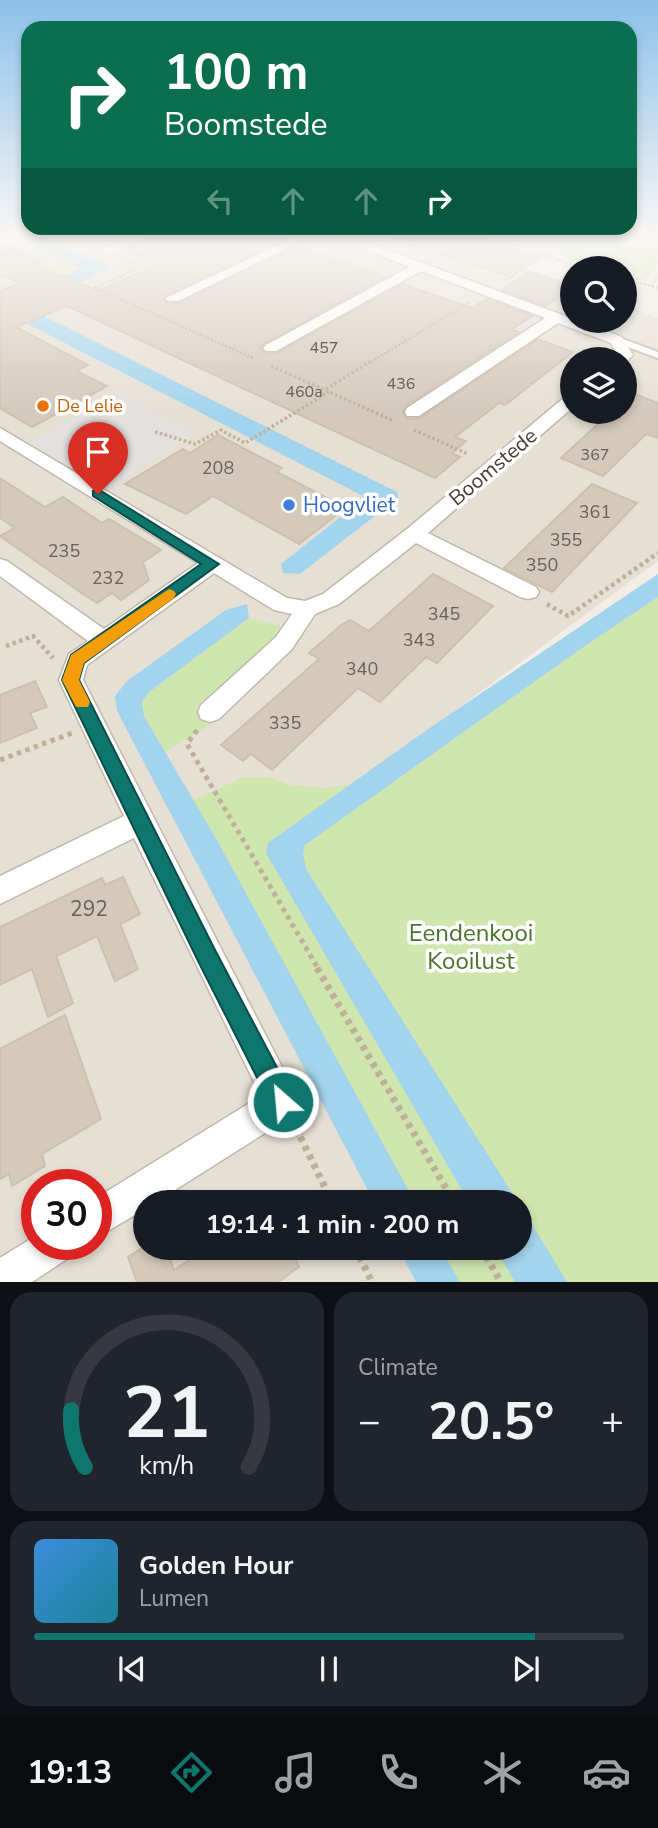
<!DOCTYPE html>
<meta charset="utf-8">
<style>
:root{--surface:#171b24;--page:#20242c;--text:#f1f3f6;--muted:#9ea1a6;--line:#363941;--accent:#0f766e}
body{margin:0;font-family:"Nunito Sans",sans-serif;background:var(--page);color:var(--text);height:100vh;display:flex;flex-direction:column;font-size:26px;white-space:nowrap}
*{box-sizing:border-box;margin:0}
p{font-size:23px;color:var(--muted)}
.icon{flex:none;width:38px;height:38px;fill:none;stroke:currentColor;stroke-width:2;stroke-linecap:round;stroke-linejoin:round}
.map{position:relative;height:1282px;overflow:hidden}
.panel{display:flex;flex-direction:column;gap:10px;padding:10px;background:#0d0f14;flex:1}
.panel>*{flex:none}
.hud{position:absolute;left:21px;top:21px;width:616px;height:214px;border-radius:21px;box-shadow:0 4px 10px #0003;background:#0b6e4f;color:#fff;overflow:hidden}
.tools{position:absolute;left:560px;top:256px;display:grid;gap:14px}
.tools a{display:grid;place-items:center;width:77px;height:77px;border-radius:50%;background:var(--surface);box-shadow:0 4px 10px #0003;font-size:35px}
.speed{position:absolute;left:21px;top:1169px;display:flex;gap:14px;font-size:35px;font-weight:700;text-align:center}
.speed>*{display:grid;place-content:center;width:91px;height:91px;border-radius:50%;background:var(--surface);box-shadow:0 4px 10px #0003;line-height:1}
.speed .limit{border:10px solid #d22;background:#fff;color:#111}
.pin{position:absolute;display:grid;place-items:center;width:60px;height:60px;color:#fff;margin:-72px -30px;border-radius:50% 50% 50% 0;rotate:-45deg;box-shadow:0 0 7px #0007}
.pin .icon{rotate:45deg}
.me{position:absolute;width:77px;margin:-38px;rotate:333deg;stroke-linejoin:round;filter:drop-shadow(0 0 5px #0008)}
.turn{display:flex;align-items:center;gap:24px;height:147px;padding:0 28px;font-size:32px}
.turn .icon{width:91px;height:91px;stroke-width:2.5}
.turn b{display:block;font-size:49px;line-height:60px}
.lanes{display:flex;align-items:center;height:66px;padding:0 28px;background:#0003;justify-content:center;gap:35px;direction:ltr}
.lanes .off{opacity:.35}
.big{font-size:52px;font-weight:700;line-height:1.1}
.panel .tile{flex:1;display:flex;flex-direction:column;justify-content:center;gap:10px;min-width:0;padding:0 24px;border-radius:21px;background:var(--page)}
.panel .dial{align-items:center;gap:0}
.dial svg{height:182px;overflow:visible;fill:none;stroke:var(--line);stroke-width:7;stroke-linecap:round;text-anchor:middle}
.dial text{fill:var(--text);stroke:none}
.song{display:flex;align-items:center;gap:21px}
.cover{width:84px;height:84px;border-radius:10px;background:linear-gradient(135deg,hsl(210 70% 55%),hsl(190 70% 35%))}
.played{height:7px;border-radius:4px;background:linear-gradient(90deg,var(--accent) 85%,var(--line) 85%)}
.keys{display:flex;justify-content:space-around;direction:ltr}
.heat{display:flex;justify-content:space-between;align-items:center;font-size:38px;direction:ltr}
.panel .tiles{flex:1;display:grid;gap:10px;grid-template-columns:1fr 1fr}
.tile:last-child{grid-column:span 2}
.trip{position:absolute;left:133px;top:1190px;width:399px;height:70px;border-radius:35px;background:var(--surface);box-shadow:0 4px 10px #0003;font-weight:700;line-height:70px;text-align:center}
.menu{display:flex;height:112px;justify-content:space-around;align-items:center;background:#090b0e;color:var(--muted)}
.menu .icon{width:49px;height:49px}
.menu .selected{color:var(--accent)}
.menu b{font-size:32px;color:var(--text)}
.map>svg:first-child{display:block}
</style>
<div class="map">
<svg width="658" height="1282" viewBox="0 0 658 1282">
<rect width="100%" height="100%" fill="#f2eee6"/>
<!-- residential -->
<path fill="#e6dfd4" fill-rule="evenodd" d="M0 235H440L572 285V320H625V305L658 318V561L266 850 464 1202H145V1248H489L508 1282H0ZM572 359H625V411H572ZM37 1185H96V1244H37Z"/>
<!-- green -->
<g fill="#d0e6af">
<path d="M492 235H588C558 257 523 249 492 235Z"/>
<polygon points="604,235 658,235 658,254"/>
<path d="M599 238 654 257 658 260C658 269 651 277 643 280L625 277V268H592L555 254 580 247Z"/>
<polygon points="658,592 658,1282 436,1282 418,1248 520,1248 520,1202 394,1202 236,877 193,800 244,777 267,777 291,785 326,788 350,785 268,843"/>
<polygon points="249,618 280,626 283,635 195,709 211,724 165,752 144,716 142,702 149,692"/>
</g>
<!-- parking -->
<polygon fill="#e3e1de" points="118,392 194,435 109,488 30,442"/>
<!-- water -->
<g fill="#a3d4ee">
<polygon points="7,235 36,235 107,265 103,272 35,301 40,314 347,467 397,492 398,498 300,574 283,573 281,564 362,500 363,496 16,318 6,303 82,268"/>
<polygon points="658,574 658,597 579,650 305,845 303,853 306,869 518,1202 469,1202 266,853 268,843 428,729"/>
<polygon points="247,604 249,618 149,692 142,702 144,716 218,842 415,1202 374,1202 117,711 115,696 127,681 226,610"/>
<polygon points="520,1204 567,1282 515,1282 495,1248 520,1248"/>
<polygon points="398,1248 440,1248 460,1282 416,1282"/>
</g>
<!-- building -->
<g fill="#d4c9bb" stroke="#cec0af" stroke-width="2">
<polygon points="149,235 266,235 282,240 165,296 164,299 168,304 179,303 298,246 385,277 265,343 260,348 266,354 277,353 403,284 472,308 487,299 532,316 511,330 518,332 406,406 403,413 407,419 420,418 538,339 573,352 505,405 499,403 455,437 466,441 452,453 460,457 435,478 67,306 16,327 88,365 76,371 107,386 32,427 0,408 0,291 19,283 5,276 0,278 0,242 42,261 35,264 98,291 158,264 122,250"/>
<polygon points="395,235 470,235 538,256 506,275 394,239"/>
<polygon points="529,272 572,286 572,288 546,306 502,290"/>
<polygon points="632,393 658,403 658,438 646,434 603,476 561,458 612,411 625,411 625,400"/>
<polygon points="218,435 282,468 277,472 346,508 299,544 213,496 186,514 125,484 183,449 190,453"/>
<polygon points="0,478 45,507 63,497 102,523 109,519 161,550 143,562 149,580 121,600 112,593 97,603 80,592 0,536 15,528 0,518"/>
<polygon points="592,484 637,503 552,592 504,568"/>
<polygon points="433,574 493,606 437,663 426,657 380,702 358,688 272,770 251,754 243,761 221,745 319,659 309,653 340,626 350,620 369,631"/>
<polygon points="35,681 47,707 30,713 37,728 0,743 0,695"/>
<polygon points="123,877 140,914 120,924 138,969 115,981 97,936 56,956 73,1003 48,1017 32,969 0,985 0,927 102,878 105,885"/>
<polygon points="65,1015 101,1119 42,1154 45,1166 12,1186 9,1174 0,1179 0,1049"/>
<polygon points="142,1248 166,1248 174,1270 207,1248 291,1248 299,1267 278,1282 137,1282 128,1257"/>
</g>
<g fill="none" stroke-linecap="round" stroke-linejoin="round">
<!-- service casing -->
<g stroke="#c1b8ab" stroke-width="4">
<polygon id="service" points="614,338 620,338 658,352 658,358 614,342"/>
</g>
<!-- minor casing -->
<g stroke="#c1b8ab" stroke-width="3">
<g id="minor">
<polygon points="131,235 147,235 110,253 105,254 99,250"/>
<polygon points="299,235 314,235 178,301 168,301 166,298"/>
<polygon points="330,235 347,235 622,337 633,355 625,363 625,359 612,359 617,354 611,343 558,323 419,416 407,416 405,412 407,408 545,318 421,271 276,351 266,351 263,348 266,345 409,267"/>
<polygon points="572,395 572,408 428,533 536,587 539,592 536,597 528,599 520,597 416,543 339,604 315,614 292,649 219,719 210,722 201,719 198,712 201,705 276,637 292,614 274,610 214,573 87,665 83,680 300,1102 295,1114 156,1202 145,1202 145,1209 96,1238 96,1198 261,1096 134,838 0,904 0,876 124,816 59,680 69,654 88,641 0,576 0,559 7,561 104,629 198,563 0,441 0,428 287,598 305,601 323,594 407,529 566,396"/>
<polygon points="37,1235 37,1244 76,1244 70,1257 32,1282 0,1282 0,1258"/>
</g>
</g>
<!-- path-far4 -->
<g stroke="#bfb09a" stroke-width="2.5" stroke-dasharray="2 2" stroke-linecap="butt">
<polyline points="65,235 88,244"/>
<polyline points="486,235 582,268"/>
<polyline points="0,255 51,235"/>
<polyline points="126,259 142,266 95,288 253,358"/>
<polyline points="625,279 658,288"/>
<polyline points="505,280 545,255 578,245 596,235 658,257"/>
<polyline points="652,286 658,275"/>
<polyline points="371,362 468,303"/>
</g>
<!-- path-far3 -->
<g stroke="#bfb09a" stroke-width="3.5" stroke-dasharray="2.5 2.5" stroke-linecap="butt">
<polyline points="271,366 394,421"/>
<polyline points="326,389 373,360"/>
<polyline points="414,430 468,454"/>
<polyline points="155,432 195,444 221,430 245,443 329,392"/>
</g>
<!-- path-far2 -->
<g stroke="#bfb09a" stroke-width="4.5" stroke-dasharray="3.5 3.5" stroke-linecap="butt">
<polyline points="547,604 568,616 658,553"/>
<polyline points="6,646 33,636 53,658"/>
</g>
<!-- path-far1 -->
<g stroke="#bfb09a" stroke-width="5" stroke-dasharray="4.5 4.5" stroke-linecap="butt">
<polyline points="197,730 187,744 319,970"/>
<polyline points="0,760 72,733"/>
</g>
<!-- path -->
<g stroke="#bfb09a" stroke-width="7" stroke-dasharray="5 5" stroke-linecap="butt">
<polyline points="317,968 454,1202"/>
<polyline points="296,1128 332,1202"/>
<polyline points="355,1248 372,1282"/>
<polyline points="481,1248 501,1282"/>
</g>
<!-- service -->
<use href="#service" fill="#fff" fill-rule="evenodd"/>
<!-- minor -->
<use href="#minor" fill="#fff" fill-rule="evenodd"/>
</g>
<!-- sky -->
<linearGradient id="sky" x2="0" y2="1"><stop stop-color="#8cc1ea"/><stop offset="0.57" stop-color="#f9f7f4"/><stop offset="1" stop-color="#f9f7f4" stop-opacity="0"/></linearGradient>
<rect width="658" height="414" fill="url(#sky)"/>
<!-- route -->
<polygon fill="#0f766e" stroke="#0a4d48" stroke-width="2" points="98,489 219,564 84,663 79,680 215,950 291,1094 295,1102 291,1111 283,1114 274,1111 200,965 62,680 71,655 201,564 93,496 93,491"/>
<!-- slow -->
<polygon fill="#f59e0b" points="169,589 174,591 176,594 174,598 84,663 79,680 90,702 88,707 76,707 62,680 71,655"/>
<!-- markers -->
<circle fill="#e8710a" stroke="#fff" stroke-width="2.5" cx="43" cy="406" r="7"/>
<circle fill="#3f7fe0" stroke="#fff" stroke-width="2.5" cx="289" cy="505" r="7"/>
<g text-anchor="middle" stroke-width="7" stroke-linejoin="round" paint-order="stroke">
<!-- far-number labels -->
<g font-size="16" fill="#696156">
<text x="324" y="353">457</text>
<text x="401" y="389">436</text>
<text x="304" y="397">460a</text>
<text x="595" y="460">367</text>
</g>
<!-- far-food labels -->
<g font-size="18" fill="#c56008" stroke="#fff" text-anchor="start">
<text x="57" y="412">De Lelie</text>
</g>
<!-- number labels -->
<g font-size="18" fill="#696156">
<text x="218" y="474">208</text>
<text x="595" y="518">361</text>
<text x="566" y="546">355</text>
<text x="64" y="557">235</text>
<text x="542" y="571">350</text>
<text x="108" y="584">232</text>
<text x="444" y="620">345</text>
<text x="419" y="646">343</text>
<text x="362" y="675">340</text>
<text x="285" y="729">335</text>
</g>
<!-- street labels -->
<g font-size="21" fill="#453e35" stroke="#fff">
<text transform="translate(493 467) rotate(-40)" y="7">Boomstede</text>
</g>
<!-- shop labels -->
<g font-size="21" fill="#366cbe" stroke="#fff" text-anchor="start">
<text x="303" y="512">Hoogvliet</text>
</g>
<!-- near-number labels -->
<g font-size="21" fill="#696156">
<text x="89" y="916">292</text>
</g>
<!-- near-park labels -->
<g font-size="24" fill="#4a752a" stroke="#fff">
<text x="471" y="941">Eendenkooi<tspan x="471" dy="28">Kooilust</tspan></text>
</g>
</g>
</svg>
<div class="tools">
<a><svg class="icon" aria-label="search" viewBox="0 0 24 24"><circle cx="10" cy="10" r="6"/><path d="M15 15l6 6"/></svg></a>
<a><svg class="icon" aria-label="layers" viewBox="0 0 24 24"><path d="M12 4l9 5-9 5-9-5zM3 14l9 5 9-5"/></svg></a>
</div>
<div class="speed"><div class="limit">30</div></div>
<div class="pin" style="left:98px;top:494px;background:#d93025"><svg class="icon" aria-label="arrive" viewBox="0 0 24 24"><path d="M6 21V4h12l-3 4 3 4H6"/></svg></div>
<svg class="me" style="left:283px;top:1102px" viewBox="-20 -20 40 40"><circle r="17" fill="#0f766e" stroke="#fff" stroke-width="3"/><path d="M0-11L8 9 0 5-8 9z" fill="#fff"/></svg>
<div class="trip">19:14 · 1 min · 200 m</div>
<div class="hud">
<div class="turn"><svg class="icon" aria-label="right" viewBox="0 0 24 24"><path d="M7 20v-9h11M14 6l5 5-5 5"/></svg><div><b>100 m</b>Boomstede</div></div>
<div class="lanes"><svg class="icon off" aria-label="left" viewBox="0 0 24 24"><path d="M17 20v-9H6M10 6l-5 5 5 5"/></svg><svg class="icon off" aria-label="ahead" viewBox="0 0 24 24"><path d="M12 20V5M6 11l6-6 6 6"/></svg><svg class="icon off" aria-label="ahead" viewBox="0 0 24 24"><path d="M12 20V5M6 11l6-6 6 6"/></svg><svg class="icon" aria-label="right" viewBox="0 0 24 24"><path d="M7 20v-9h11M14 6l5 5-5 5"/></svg></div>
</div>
</div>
<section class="panel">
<div class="tiles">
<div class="tile dial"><svg viewBox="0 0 100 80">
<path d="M14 69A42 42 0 1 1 86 69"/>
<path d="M14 69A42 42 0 0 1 8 44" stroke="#0f766e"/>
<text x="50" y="56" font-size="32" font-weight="700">21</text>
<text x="50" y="72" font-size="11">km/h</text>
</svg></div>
<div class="tile"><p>Climate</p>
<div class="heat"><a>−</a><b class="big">20.5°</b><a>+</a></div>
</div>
<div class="tile">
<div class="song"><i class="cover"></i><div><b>Golden Hour</b><p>Lumen</p></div></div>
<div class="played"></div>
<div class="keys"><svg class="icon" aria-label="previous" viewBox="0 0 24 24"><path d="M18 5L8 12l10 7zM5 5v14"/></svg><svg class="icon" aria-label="pause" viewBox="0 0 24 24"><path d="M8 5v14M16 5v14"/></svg><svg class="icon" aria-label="next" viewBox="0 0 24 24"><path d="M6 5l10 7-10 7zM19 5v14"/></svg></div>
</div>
</div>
</section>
<nav class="menu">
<b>19:13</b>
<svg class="icon selected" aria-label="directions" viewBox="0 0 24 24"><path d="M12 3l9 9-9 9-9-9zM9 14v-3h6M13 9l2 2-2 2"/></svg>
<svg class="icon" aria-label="music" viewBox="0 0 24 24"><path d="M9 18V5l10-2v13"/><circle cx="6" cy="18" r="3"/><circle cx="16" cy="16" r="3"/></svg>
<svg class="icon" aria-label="phone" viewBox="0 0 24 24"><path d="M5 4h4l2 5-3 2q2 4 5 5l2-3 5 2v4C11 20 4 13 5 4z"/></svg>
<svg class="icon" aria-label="climate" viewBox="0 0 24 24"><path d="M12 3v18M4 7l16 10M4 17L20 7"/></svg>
<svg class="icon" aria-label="car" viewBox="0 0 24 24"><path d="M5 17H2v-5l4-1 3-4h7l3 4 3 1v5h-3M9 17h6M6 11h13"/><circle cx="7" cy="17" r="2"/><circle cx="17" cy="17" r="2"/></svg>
</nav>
